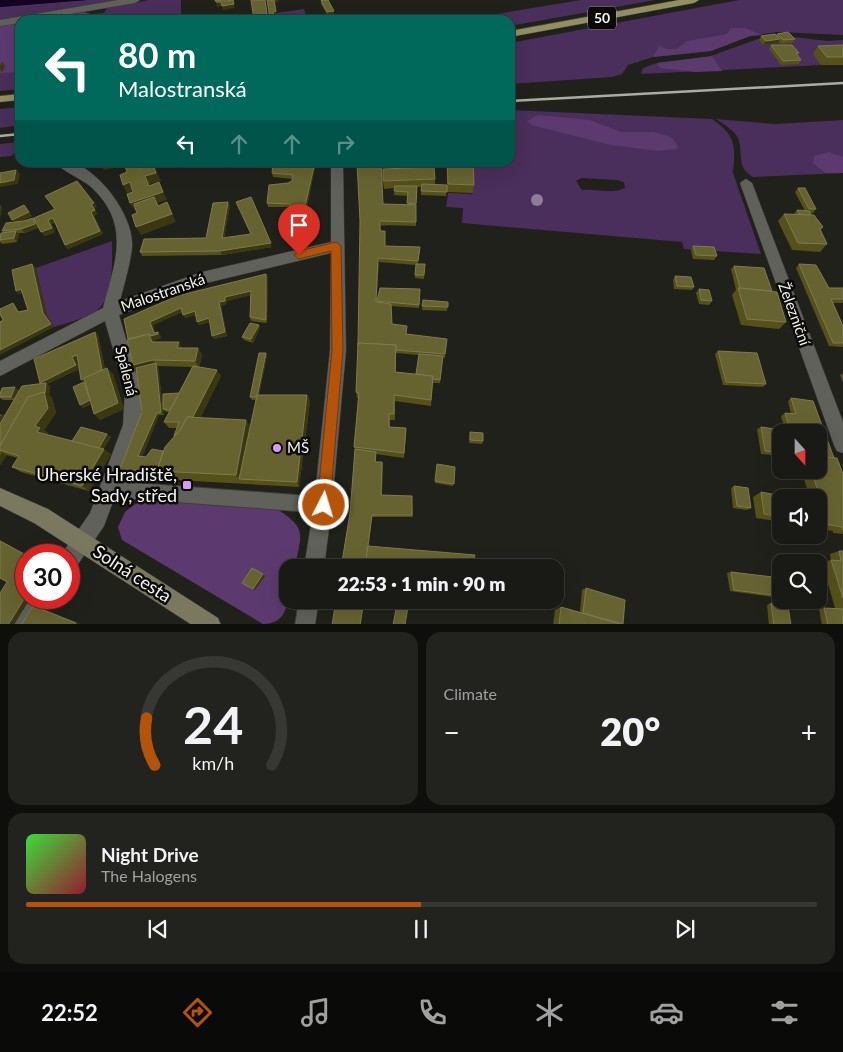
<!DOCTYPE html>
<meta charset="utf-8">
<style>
:root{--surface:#191915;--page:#22221e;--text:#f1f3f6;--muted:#9fa0a0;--line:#373834;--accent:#b45309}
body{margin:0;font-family:Lato,sans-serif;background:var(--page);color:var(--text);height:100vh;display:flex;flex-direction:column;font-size:19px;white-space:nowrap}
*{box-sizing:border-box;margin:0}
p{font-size:16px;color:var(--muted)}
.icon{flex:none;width:28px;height:28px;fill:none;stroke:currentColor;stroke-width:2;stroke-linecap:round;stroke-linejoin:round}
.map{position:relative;height:624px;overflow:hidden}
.panel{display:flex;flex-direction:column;gap:8px;padding:8px;background:#0e0e0c;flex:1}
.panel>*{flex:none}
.guide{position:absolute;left:15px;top:15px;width:500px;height:152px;border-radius:15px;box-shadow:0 5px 20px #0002,0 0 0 1px var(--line);background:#00695c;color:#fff;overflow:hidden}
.needle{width:32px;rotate:159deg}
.fabs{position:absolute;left:772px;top:424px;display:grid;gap:10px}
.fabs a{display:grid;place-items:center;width:55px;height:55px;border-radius:10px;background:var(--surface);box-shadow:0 5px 20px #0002,0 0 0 1px var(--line);font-size:25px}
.speed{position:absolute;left:15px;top:544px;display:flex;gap:10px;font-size:25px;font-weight:700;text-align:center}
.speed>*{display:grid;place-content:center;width:65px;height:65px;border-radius:50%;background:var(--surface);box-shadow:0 5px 20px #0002,0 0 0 1px var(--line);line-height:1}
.speed .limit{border:8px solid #d22;background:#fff;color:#111}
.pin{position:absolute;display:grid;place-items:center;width:42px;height:42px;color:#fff;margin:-51px -21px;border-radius:50% 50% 50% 0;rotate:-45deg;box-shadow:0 0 5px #0007}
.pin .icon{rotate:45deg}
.me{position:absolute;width:55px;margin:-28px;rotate:5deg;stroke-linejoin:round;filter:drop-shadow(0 0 4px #0008)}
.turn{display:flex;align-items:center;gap:18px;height:105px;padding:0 20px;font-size:22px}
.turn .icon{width:65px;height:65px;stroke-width:2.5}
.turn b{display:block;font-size:35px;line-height:42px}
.lanes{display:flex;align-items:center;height:48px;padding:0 20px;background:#0003;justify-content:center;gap:25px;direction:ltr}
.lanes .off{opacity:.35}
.big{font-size:38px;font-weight:800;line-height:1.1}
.panel .card{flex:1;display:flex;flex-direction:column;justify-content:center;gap:8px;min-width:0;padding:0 18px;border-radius:15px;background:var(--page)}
.panel .dial{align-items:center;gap:0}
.dial svg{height:130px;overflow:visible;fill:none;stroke:var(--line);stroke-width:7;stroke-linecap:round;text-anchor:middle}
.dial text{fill:var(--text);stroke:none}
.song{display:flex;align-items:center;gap:15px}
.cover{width:60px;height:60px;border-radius:8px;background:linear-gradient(135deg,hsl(120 70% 55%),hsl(350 70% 35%))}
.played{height:5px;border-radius:2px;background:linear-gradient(90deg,var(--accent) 50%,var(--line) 50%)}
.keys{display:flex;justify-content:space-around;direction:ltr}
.heat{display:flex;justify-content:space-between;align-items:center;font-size:28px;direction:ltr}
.panel .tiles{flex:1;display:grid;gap:8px;grid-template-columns:1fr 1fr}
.card:last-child{grid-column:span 2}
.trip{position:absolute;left:279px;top:559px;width:285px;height:50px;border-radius:15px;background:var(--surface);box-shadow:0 5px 20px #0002,0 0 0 1px var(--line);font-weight:800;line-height:50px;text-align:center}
.menu{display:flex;height:80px;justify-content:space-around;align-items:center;background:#0a0a08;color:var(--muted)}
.menu .icon{width:35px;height:35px}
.menu .current{color:var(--accent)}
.menu b{font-size:22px;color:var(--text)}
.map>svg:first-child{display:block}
</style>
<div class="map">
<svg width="843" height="625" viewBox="0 0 843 625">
<rect width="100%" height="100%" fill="#21211c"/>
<!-- green -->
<g fill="#4a2e5b" fill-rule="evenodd">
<polygon points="87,0 119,0 0,21 0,7"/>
<polygon points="149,0 181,0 181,20 89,20 91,14 104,13 107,8"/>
<polygon points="581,0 655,0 510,26 510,20 460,20"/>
<polygon points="739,0 843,0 843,35 777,32 750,36 711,51 653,57 628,65 622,74 612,77 510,84 510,43"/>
<polygon points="304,9 308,20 275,20 276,13"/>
<polygon points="785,36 828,41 843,40 843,64 641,74 643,68 657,63 708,57 758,39"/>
<polygon points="20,54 20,89 0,91 0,55"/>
<polygon points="20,107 20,125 0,128 0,109"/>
<path d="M510 110 712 119C735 135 736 145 733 172L731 167 761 254 684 249 682 242 462 223 463 208 446 207 448 193 473 194 471 163 510 162ZM581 178 617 180 624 182 625 188C612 195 596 188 582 190L576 181Z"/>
<path d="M716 119 775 124 843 120V173L753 177C735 167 744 152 738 138 734 130 723 124 716 119Z"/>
<polygon points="20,142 20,147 11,156 0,157 0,144"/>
<path d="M112 241C112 264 115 302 92 314 80 320 66 323 54 327L47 316 36 268Z"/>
</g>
<!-- forest -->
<g fill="#5c3a6f">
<polygon points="84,12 91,14 89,20 30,20"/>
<polygon points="20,22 20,72 0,73 0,25"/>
<polygon points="731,28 745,28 762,35 750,36 711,51 653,57 659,46 667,49 677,49 687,41 727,34"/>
<polygon points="712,56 722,71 696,72 660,68 657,63"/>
<polygon points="538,115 590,120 621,132 654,132 671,137 678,146 677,149 658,151 611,145 531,125 527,121"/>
<polygon points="829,152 843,157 843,173 825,173 813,163 814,156"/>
<path d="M142 499 277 509C308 529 301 534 295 567L288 568C288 589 294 624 263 624L122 540 118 527 125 512Z"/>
</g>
<!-- water -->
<polygon fill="#150021" points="0,0 87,0 0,7"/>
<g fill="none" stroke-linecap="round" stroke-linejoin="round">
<!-- lane casing -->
<g stroke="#3e3e39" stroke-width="2">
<polygon id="lane" points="109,481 323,497 328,500 331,505 328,510 323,513 109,497 104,494 101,489 104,484"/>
</g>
<!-- street casing -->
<g stroke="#3e3e39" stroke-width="1">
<g id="street">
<polygon points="118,0 140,0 135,3 35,20 20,20 20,23 0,26 0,20"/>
<path d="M55 162C61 162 69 161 74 163 102 173 135 219 132 248 130 266 124 284 120 301L202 272 331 242V162H343L346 350 332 505 324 568H304L314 505 330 350 331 253 202 284 119 315 141 391V425L104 526 76 567 69 570V555H61L90 513 123 425 125 391 105 321 0 376V361L103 308C115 262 132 224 90 186 80 178 62 171 55 162Z"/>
<polygon points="746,179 752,183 843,422 843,453 837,451 834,445 740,183"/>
<polygon points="30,598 51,598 36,625 14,625"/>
<polygon points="299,600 319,600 315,625 295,625"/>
</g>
</g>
<!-- secondary casing -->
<g stroke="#3e3e39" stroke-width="1">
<polygon id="secondary" points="0,488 48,509 218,618 221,625 192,625 34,523 0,506"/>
</g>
<!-- primary casing -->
<g stroke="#3e3e39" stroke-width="1">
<g id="primary">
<polygon points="679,0 699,0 694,3 510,37 510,31"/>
<polygon points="20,94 20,100 0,102 0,96"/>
</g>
</g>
<!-- lane -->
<use href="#lane" fill="#61615b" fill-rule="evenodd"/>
<!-- street -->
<use href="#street" fill="#61615b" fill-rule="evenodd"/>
<!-- secondary -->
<use href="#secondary" fill="#7a785e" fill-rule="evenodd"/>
<!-- primary -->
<use href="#primary" fill="#938f60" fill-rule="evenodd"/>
<!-- rail -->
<g stroke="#acaca7" stroke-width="2.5">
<polyline points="510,101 843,83"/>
<polyline points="0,136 20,134"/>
</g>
</g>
<!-- trees -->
<circle fill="#8d7d96" cx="537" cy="200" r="6"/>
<!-- wall -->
<g fill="#56511a" fill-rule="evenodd">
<polygon points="321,0 334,11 334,15 328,16 321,4"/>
<polygon points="777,34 795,39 792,43 781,44 779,42 778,43 763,45 759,40 761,36 776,35"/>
<polygon points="771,45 799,53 797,55 801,60 799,64 781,65 769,49"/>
<polygon points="843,45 843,65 821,65 813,54 818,46"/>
<polygon points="297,162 316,162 302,232 288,225 287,221 290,207 268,207 267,203 288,183 292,181 292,179 273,177 272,173 296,165"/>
<polygon points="447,162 473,162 474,185 473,193 447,192"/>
<path d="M435 179V185H447L446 196 421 195 422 187H417L416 207V226L380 225 381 231 385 246 420 247 418 264H425L424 279 415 278 416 265 379 262 376 302H377V301L420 289 419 308 391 306 392 324 407 326 406 334 447 339 445 358 443 357 440 383H433L431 406 395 401V420H390V427L406 428V433L404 458 376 454V462H382L383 464 382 495 412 496 413 517H372L368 546 472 568H341L350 513 355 449 354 447 358 398H357L356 392 358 348 384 204 407 205 408 196 394 195 395 188 384 189 383 181ZM396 353 419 355 416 374 396 372Z"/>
<polygon points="798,188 816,209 813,213 810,213 811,215 823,227 820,230 827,244 820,252 792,250 778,221 784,214 794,214 797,210 805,211 795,192"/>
<polygon points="228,202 230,206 224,238 272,247 222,255 142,256 140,252 206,238"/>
<polygon points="24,205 32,216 20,222 35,221 97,207 94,208 97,214 94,216 103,234 68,249 65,245 55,223 51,224 55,232 45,236 36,224 38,228 25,233 18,233 19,235 17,242 2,244 0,242 0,236 4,232 2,231 14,222"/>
<polygon points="693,246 717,256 714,260 693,259 691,250"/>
<polygon points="799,264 829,288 843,288 843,303 833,303 843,326 843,347 829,346 796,268"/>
<polygon points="734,266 772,291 786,322 779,329 741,325 732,295 736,290 731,269"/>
<path d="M266 274 268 278 267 323 251 321 250 317V295L227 301 226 304 221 306 227 336 214 339 210 322 199 325 195 315 185 318 182 312 153 325 155 333 160 335 161 338 154 340 155 342 183 348H198L202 355 199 367 221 376 200 418 251 427 256 400H252L250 397 266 353 267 356 259 395H307L310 401 299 487 122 477 118 474 142 412 136 368 124 319ZM158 366 193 367 179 393 163 409ZM163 409 166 412H169L164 422 169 428H177L174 436 163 451 146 457H142L159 415H164Z"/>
<polygon points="675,276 694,287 692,290 674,289 673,280"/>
<polygon points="699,289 712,301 709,305 699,304 696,293"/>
<polygon points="423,300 448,302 447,311 422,310"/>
<polygon points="260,328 253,343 244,340 242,337"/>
<polygon points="95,332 98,335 105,369 113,374 124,409 100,420 91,404 83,408 84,382 78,359 76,360 79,369 47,384 50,386 49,395 52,398 56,413 44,430 48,433 47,435 72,441 107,434 111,437 103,449 111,454 89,491 21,472 12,467 18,458 7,455 0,465 0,414 4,416 14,400 3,400 0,398 0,394 19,390 18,392 41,384"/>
<polygon points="718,351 766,384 763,387 723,385 715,354"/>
<polygon points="843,373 843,383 840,375"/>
<polygon points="791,398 813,401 834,458 837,458 843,474 843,534 833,533 833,531 819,529 819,498 810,498 801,470 819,470 819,432 781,432 781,456 761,454 757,429 761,427 785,430 781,416 785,413 791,414 788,401"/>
<polygon points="470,432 483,441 482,444 469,443"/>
<polygon points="455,467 453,486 435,483 435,481"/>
<polygon points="734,486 751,508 747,510 733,508 731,488"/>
<polygon points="761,492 781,498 781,535 806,535 806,539 802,541 778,537 776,521 756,518 753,497"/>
<polygon points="839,551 843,551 843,625 822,625 819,609 824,608 835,608 822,563 831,560 830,554"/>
<polygon points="731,572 781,578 781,598 730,591 727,573"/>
<polygon points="586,588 623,624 623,625 553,625 555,610 561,607 580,612 582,590"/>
<polygon points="771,603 791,625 769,625 767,605"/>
</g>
<!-- shaded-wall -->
<g fill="#3a3711">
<polygon points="274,0 278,0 279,2 275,3 277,15 274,16 273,12"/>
<polygon points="216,2 221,2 234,4 235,8 223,10 222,6 217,7"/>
<polygon points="334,11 334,15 328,16 327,12"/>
<polygon points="274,17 275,20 271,20 270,18"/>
<polygon points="780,39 778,43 763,45 766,41"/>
<polygon points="2,62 5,66 2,72 0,69 0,66"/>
<polygon points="119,162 122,162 122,166 104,170 102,166"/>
<polygon points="315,162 316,162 302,232 300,228"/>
<polygon points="153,164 161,181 149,184 153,194 149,186 145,176"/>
<polygon points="16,170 20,174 18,184 0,187 0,183"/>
<polygon points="130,182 134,190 127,193 123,185"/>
<polygon points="159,182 167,200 157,203 162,213 156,203 135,211 130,203"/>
<polygon points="167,202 176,222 141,235 136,227"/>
<polygon points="228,202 230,206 223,242 222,238"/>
<polygon points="94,203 97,207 94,208 97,214 94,216 103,234 68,249 65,245 91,212 91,204"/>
<polygon points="0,204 2,207 0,219"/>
<polygon points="24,205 32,216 16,224 12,220"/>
<polygon points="33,218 36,222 38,228 25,233 21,229"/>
<polygon points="53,218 56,222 51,224 55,232 45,236 41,232 48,220"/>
<polygon points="16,231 19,235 17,242 14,238"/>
<polygon points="271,243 272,247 222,255 220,251"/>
<polygon points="378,258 379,262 376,306 376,302"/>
<polygon points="32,264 36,268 47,316 54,327 0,355 0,350 43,313"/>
<polygon points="266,274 268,278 267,323 266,320"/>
<polygon points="21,289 24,292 19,294 16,291"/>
<polygon points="251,291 252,295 227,301 226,304 221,306 227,336 214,339 212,336 219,302 225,297"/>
<polygon points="13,303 16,306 21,316 18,312"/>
<polygon points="181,308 183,311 153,325 156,335 158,332 160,335 161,338 154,340 157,349 132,346 149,334 154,333 150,322"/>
<polygon points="195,311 197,315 185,318 183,315"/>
<polygon points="209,318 211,322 199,325 197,322"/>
<polygon points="259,325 260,328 253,343 251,339"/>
<polygon points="95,332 98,335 106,375 85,383 87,385 93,403 83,408 80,405 84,382 81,380"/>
<polygon points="179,342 183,349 177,348"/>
<polygon points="198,348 202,355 199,367 195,361"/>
<polygon points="266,353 267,356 258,400 257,397"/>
<polygon points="77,355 80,358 76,360 79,369 47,384 50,386 49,395 52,398 56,413 44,430 48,433 45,438 37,432 35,426 46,400 44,386 40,383 72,357"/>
<polygon points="153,360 158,366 164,415 161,412 139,371 133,365"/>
<polygon points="107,368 113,374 124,409 100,420 94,414"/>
<polygon points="217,370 221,376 190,439 169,451"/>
<polygon points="15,387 19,390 15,400 11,397"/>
<polygon points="307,395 310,401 299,487 297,482"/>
<polygon points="157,413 159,415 142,458 138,456"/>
<polygon points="2,414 6,417 0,426 0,417"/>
<polygon points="246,420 253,430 239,479 236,475"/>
<polygon points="107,434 111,437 102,452 98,449"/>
<polygon points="104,449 111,454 89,491 82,486"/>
<polygon points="2,452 7,455 0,465 0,456"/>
<polygon points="372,515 372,517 366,568 365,568"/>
<polygon points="0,540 27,555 26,555 0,541"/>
<polygon points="263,574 265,576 255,590 253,589"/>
<polygon points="26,596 26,598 31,598 13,625 8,625"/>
<polygon points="364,600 361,625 360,625"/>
<polygon points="33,606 42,608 83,625 75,625"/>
</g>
<!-- building -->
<g fill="#676331" stroke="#7d7a4f">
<polygon points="215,0 224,0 225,1 233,0 234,4 222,6 221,2 216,2"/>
<polygon points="251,0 265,0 268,20 254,20"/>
<polygon points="267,0 274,0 276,11 273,12 274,17 270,18"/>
<polygon points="321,0 328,0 334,11 327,12"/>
<polygon points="788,32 795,39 783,40 777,34"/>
<polygon points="775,34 780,39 766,41 761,36"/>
<polygon points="771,45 792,45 799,53 796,53 801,60 783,61"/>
<polygon points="843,45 843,57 827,57 818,46"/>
<polygon points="102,162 119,162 102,166"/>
<polygon points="127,162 138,162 140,168 153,164 156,173 145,176 149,186 159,182 163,192 130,203 127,194 133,192 130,182 123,185 120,175 127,172 124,163"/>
<polygon points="297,162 315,162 300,228 287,221 290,204 267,203 269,185 288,183 292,181 293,175 272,173 273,164 296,165"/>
<polygon points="364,162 381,162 383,204 416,205 416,222 380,221 380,231 385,231 385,246 420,247 418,261 378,258 376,302 391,304 392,324 407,326 406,334 447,339 445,354 396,350 396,345 358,343 358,346 360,221 357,163"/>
<polygon points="447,162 473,162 474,185 448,184"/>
<polygon points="434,167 435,179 383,181 383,169"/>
<polygon points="16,170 14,180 0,183 0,173"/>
<polygon points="77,181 94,203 91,204 95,210 91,212 100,231 65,245 53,218 48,220 52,228 41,232 35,221 34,218 55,209 45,196"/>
<polygon points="422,184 447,185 447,192 421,191"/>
<polygon points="395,186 417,186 416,204 407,203 408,192 394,191"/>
<polygon points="798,188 805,188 816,209 809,209"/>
<polygon points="154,197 158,206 167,202 172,214 136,227 132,215 137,213 134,204"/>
<polygon points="251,197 271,243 220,251 140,252 144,239 206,238 213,203 228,202 222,238 251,234 236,202"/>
<polygon points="24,205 29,212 12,220 8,213"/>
<polygon points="797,210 809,211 811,215 799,214"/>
<polygon points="784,214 814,215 823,227 820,229 827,244 798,243"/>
<polygon points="33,218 35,224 21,229 2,231 6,223 24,221"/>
<polygon points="16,231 14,238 0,240 1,233"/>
<polygon points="693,246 714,247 717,256 696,255"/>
<polygon points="32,264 43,313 51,324 0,350 0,322 3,320 0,314 0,309 13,303 18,312 28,310 21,289 16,291 12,270"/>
<polygon points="416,264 425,264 424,275 415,275"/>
<polygon points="799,264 816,265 829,288 843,288 843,299 831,299 843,326 843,343 833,343"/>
<polygon points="734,266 764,268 772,291 740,288"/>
<polygon points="266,274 266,320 250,317 251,291 225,297 225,301 219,302 225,332 212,336 209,318 197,322 195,311 183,315 181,308 150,322 154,333 158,332 158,334 151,336 149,334 128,339 124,319 177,296"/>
<polygon points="675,276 691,277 694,287 677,286"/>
<polygon points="380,288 420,289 419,305 377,301"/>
<polygon points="738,288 777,292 786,322 747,319"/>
<polygon points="699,289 709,290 712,301 701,300"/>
<polygon points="423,300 448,302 448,307 422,306"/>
<polygon points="250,323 259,325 251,339 242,337"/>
<polygon points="95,332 102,370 81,380 77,355 72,357 76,365 40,383 34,359"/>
<polygon points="149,334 152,342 179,342 177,348 198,348 195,361 153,360 133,365 127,340"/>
<polygon points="358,343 396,345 395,372 433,376 431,400 394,395 394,414 389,414 389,427 406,428 404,453 354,447 359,393 356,392"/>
<polygon points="718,351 757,353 766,384 726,382"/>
<polygon points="259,353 266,353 257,397 250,397"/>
<polygon points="419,354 443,356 440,380 433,379 433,376 416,374"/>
<polygon points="156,363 161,412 157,413 138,456 146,457 152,449 163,451 157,471 164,477 118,474 142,412 136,368"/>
<polygon points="193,366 217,370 193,417 187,417 181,429 174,436 179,422 164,422"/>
<polygon points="107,368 118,403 94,414 84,378"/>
<polygon points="84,382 90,400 80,405 73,387"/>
<polygon points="46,383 45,393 44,392 28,397 0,446 0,424 22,386"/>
<polygon points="15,387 11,397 0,397 0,394 2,388"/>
<polygon points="44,392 48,408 35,426 40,428 37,432 104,449 82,486 12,467 19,456 0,450 0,446 28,397"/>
<polygon points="179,393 170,410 163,409 163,394"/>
<polygon points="257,395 307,395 297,482 239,479"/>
<polygon points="791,398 813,401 834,458 819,457 819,432 781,432 781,453 765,451 761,427 790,431 785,413 796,414"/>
<polygon points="187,417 246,420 236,475 157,471 165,447 181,429"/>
<polygon points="81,427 107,434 99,448 72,441"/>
<polygon points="470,432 483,433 483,441 470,440"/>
<polygon points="355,449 376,452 375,462 382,462 381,495 412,496 412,515 372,515 365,568 341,568 350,513"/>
<polygon points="819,457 837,458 843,474 843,530 842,527 819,523 819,502 822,503 811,470 819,470"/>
<polygon points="437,464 455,467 454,484 435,481"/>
<polygon points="734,486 748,488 751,508 737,506"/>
<polygon points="761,492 792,498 781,498 781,517 764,514"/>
<polygon points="784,535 806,535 806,539"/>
<polygon points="0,541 26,555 26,596 8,625 0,625 0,593 7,582 0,578"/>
<polygon points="368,546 475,555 472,568 365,567"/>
<polygon points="839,551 843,551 843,598 831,560 841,561"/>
<polygon points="252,568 263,574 253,589 242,583"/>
<polygon points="731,572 781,578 781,596 734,590"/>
<polygon points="586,588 625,600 623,624 583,613"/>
<polygon points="336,600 364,600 360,625 332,625"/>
<polygon points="392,600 409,600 405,625 393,625 397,604 392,603"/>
<polygon points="771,603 788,606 791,625 774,625"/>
<polygon points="33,606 76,623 75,625 21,625"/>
<polygon points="561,607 623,625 559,625"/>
<polygon points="824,608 843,609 843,625 828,625"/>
</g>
<!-- route -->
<polygon fill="#b45309" stroke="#753606" points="336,242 341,246 343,350 330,505 328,510 324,512 319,510 317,505 332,350 331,251 299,259 294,255 299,251"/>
<!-- markers -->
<g fill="#d69bfa" stroke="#0b0a08" stroke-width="2">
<circle cx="277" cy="448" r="5"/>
<rect x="182" y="480" width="10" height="10" rx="2.5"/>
</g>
<g text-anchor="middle" stroke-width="5" stroke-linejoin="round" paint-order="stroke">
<!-- shield labels -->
<rect fill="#0b0a08" stroke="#aeaeaa" stroke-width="1" x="588" y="6.5" width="28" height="23" rx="4"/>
<g font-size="14" font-weight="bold" fill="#f4f4f0">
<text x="602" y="23">50</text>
</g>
<!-- street labels -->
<g font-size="15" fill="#f4f4f0" stroke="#0b0a08">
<text transform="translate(163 293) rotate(-19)" y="5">Malostranská</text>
<text transform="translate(794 314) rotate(70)" y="5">Železniční</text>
<text transform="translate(126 371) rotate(76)" y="5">Spálená</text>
</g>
<!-- poi labels -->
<g font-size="15" fill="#f4f4f0" stroke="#0b0a08" text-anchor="start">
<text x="287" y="453">MŠ</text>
</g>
<!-- near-poi labels -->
<g font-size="18" fill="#f4f4f0" stroke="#0b0a08" text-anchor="end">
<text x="177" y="481">Uherské Hradiště,<tspan x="177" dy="21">Sady, střed</tspan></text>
</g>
<!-- near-street labels -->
<g font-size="18" fill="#f4f4f0" stroke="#0b0a08">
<text transform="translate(132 574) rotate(33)" y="6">Solná cesta</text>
</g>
</g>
</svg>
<div class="fabs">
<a><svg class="needle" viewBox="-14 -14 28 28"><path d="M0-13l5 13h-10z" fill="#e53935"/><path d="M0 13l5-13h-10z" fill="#9fa0a0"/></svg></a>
<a><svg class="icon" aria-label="sound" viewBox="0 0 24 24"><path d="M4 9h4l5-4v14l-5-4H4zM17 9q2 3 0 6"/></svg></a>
<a><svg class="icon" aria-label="search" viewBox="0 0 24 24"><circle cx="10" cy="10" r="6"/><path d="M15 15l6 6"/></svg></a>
</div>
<div class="speed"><div class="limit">30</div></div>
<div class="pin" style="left:299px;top:255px;background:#d93025"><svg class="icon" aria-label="arrive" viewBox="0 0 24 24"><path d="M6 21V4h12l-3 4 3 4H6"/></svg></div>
<svg class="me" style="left:324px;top:505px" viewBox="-20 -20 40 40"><circle r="17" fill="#b45309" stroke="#fff" stroke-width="3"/><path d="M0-11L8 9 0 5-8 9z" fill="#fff"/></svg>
<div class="trip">22:53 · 1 min · 90 m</div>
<div class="guide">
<div class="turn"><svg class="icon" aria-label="left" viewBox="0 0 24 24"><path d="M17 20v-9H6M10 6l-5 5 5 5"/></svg><div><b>80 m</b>Malostranská</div></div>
<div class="lanes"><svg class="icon" aria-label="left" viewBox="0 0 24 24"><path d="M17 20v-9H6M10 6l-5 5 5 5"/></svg><svg class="icon off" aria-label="ahead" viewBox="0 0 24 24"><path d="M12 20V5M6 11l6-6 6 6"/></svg><svg class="icon off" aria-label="ahead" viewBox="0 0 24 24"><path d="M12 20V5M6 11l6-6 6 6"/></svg><svg class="icon off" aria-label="right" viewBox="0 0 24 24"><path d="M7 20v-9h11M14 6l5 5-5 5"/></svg></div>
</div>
</div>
<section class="panel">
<div class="tiles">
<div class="card dial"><svg viewBox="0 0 100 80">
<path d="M14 69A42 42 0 1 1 86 69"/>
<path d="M14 69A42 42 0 0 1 9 40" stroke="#b45309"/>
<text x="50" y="56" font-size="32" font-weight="700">24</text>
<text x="50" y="72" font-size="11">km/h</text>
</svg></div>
<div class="card"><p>Climate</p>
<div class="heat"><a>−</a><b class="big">20°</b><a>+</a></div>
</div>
<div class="card">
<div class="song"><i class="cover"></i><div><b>Night Drive</b><p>The Halogens</p></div></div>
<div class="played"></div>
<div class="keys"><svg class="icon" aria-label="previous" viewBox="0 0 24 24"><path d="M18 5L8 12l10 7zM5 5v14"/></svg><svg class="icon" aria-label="pause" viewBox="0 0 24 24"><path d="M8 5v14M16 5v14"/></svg><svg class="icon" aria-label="next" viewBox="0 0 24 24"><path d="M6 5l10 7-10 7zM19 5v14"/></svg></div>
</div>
</div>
</section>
<nav class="menu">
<b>22:52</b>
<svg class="icon current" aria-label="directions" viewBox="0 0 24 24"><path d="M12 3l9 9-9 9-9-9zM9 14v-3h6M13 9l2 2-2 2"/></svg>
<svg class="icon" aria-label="music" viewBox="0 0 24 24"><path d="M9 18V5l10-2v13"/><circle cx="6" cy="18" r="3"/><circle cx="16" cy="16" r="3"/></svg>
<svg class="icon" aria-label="phone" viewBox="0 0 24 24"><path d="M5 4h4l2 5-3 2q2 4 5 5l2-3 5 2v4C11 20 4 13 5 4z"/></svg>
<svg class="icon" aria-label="climate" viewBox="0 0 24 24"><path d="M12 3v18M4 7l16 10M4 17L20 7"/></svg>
<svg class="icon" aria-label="car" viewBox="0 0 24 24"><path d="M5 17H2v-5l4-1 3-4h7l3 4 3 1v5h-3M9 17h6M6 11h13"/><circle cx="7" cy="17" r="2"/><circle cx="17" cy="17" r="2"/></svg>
<svg class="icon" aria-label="filters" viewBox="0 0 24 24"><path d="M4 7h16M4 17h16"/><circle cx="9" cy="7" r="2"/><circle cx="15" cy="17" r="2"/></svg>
</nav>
